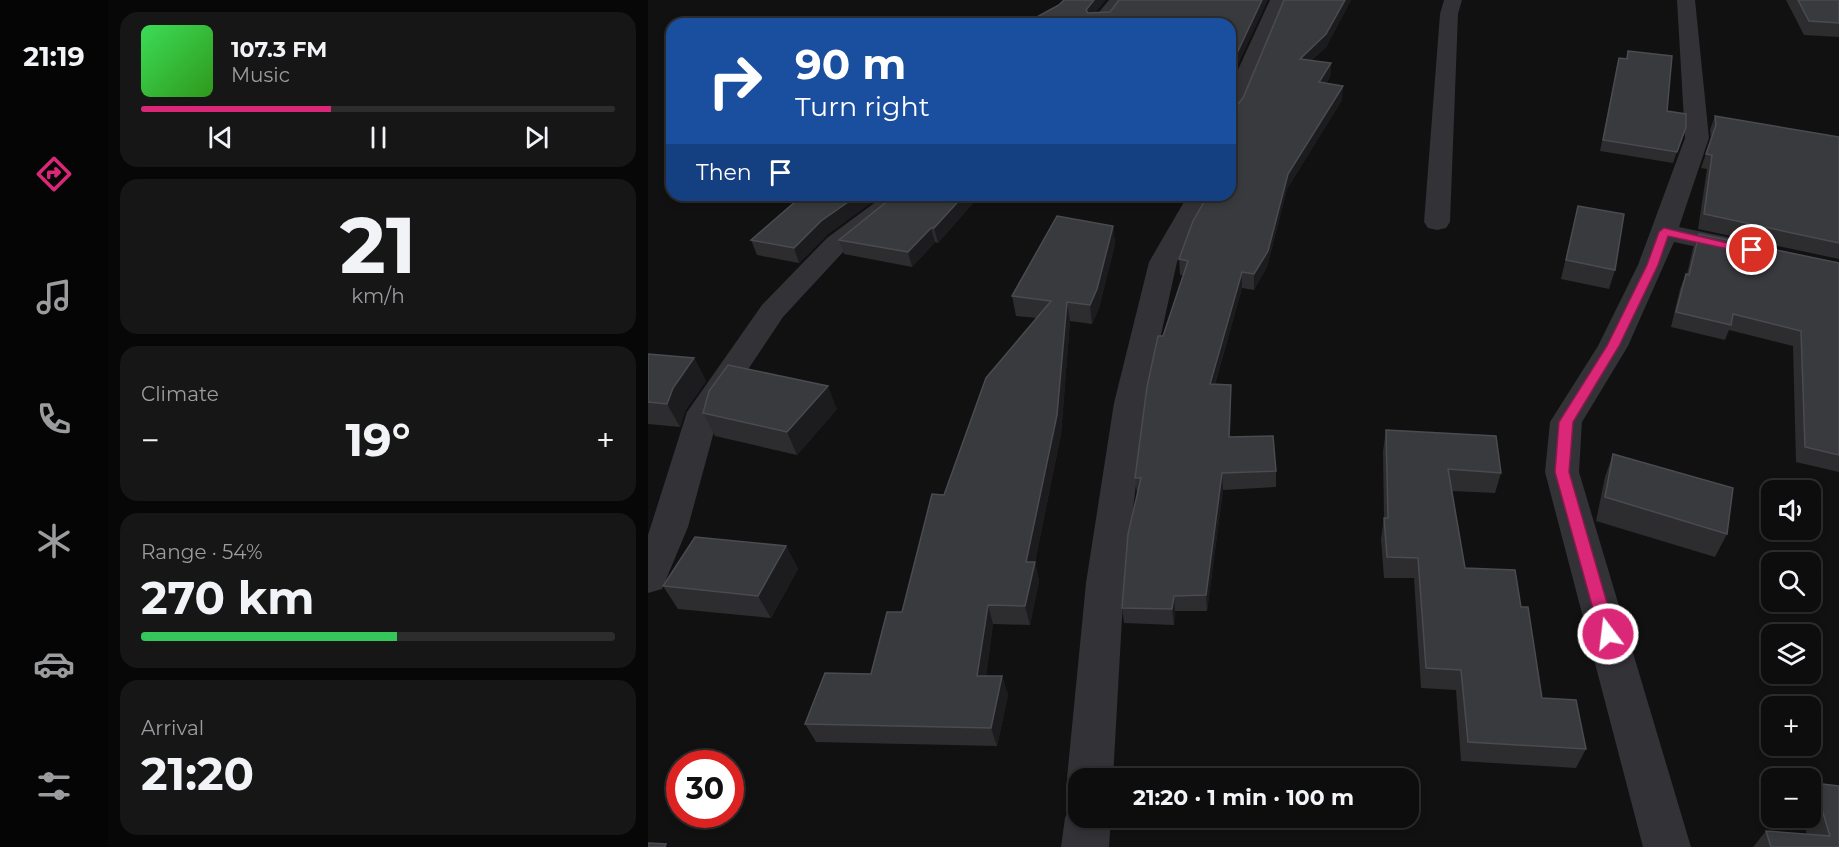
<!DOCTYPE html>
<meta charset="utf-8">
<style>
:root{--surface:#0d0d0e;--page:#161617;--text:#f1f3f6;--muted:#9a9c9e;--line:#2d2d2e;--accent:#db2777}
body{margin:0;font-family:Montserrat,sans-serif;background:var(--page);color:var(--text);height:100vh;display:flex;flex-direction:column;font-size:22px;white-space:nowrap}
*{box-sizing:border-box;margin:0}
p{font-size:20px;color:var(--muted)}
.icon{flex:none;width:33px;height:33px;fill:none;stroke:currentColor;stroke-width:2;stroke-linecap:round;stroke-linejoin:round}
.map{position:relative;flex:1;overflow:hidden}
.panel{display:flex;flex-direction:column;gap:12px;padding:12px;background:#070708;width:540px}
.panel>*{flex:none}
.guide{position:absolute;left:18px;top:18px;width:570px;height:183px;border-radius:18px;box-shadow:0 3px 9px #0003,0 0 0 2px var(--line);background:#1a4fa0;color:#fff;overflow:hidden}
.tools{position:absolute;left:1113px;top:480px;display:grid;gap:12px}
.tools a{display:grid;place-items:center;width:60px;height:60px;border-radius:12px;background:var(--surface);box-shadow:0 3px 9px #0003,0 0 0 2px var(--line);font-size:30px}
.speed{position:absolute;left:18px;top:750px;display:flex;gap:12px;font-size:30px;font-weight:700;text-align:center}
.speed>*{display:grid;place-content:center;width:78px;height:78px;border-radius:50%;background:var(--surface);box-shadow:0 3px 9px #0003,0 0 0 2px var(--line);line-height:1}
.speed .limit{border:9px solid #d22;background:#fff;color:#111}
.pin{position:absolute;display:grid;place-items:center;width:51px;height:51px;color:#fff;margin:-26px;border:3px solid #fff;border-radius:50%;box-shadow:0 2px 6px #0007}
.me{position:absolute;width:66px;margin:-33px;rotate:345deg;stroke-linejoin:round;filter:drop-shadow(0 0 4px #0008)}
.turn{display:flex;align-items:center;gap:21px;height:126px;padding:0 30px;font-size:27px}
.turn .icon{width:78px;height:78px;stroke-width:2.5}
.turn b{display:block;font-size:42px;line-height:51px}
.then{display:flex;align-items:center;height:57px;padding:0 30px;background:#0003;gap:12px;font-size:22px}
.big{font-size:45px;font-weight:700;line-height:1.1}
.panel .card{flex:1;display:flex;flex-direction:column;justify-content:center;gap:9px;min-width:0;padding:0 21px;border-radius:18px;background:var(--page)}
.panel .dial{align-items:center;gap:0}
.dial b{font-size:78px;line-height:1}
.song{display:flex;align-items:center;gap:18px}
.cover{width:72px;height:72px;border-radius:9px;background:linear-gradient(135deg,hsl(130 70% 55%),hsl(110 70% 35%))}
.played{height:6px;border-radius:3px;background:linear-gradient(90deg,var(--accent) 40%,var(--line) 40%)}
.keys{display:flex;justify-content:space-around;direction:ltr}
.heat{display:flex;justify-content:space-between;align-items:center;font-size:33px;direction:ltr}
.charge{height:9px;border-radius:4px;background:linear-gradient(90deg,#34c759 54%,var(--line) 0)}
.trip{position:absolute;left:420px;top:768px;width:351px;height:60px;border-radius:18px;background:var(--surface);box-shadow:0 3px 9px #0003,0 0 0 2px var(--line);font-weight:700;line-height:60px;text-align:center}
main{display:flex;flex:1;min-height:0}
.dock{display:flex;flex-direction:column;width:108px;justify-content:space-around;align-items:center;background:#050506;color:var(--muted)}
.dock .icon{width:42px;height:42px}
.dock .active{color:var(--accent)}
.dock b{font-size:27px;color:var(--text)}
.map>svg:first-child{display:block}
</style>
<main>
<nav class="dock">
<b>21:19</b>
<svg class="icon active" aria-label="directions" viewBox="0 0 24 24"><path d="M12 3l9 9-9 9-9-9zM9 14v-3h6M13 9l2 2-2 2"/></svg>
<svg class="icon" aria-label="music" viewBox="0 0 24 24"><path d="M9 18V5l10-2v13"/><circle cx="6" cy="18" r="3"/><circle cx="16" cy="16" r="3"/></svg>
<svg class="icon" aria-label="phone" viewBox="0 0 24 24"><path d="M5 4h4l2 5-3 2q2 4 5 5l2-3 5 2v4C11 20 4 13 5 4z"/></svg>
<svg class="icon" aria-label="climate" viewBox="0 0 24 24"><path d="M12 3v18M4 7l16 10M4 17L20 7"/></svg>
<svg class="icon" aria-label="car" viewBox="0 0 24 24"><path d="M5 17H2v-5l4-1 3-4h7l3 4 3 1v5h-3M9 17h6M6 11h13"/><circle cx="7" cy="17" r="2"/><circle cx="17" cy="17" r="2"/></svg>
<svg class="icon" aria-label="filters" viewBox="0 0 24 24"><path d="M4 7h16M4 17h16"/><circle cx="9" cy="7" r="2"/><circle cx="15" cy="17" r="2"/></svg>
</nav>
<section class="panel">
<div class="card">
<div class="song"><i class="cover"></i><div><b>107.3 FM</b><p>Music</p></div></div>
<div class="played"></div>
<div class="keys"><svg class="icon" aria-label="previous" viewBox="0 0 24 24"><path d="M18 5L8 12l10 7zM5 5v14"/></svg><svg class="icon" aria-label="pause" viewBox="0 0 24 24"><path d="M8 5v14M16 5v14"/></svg><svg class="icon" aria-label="next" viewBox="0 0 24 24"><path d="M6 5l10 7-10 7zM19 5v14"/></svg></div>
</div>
<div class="card dial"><b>21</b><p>km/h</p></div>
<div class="card"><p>Climate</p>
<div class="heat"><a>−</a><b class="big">19°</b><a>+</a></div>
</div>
<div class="card"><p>Range · 54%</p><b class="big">270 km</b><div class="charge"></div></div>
<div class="card"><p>Arrival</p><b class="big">21:20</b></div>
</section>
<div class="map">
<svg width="1191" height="847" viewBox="0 0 1191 847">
<rect width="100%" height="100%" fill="#111112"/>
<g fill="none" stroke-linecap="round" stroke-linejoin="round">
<!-- minor -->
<g fill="#323237" fill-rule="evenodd">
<polygon points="461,0 480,0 461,24 441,24"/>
<polygon points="622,0 640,0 593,111 590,116 582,118 582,87"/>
<polygon points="796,0 814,0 810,14 802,222 798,228 789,230 780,228 776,222 792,14"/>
<polygon points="1029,0 1047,0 1061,138 1031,227 1102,242 1105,248 1102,254 1092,256 1026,242 980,346 934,422 931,472 1043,847 995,847 897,472 902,422 950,346 990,265 1037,138"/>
<polygon points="237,195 266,195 197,250 135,317 71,413 40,527 14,589 0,593 0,535 39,412 114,305 179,238"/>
<polygon points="540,195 566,195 529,262 498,403 476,583 465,778 430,778 430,795 426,793 419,778 438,583 466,403 501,262"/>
<polygon points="430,799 430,818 463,818 461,847 413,847 417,818 424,802"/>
</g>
</g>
<!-- wall -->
<g fill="#2d2d30">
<polygon points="636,0 703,0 678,47 664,60 683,63 682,77 678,83 694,100 639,189 619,267 606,290 594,288 567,384 583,385 582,437 628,471 628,487 575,490 559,611 527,611 526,625 476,623 474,608 489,494 487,478 515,336 535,275 532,275 531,259 582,195 582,105 590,104 595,98"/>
<polygon points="1138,0 1191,0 1191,37 1156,35"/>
<polygon points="980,51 1019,111 1038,127 1025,163 952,151 971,58 978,59"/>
<polygon points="1067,116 1191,137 1191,259 1050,229 1059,169 1053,168 1063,139 1062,130"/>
<polygon points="332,195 290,243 287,242 264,267 196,254 191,240"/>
<polygon points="930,206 967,270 961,289 913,279"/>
<polygon points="465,226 467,244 451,308 444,324 422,321 413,434 387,562 391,581 382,625 345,624 338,676 354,676 360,695 349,746 168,742 157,724 223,674 254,612 296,495 389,318 368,316 364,296"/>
<polygon points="1051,234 1191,263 1191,472 1148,462 1145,346 1081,330 1077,340 1023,327 1032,289 1038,274 1039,274 1045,248"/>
<polygon points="178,236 151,263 109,255 103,240"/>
<polygon points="0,354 46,358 58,381 37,411 32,427 0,424"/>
<polygon points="189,409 149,455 67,436 55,413"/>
<polygon points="738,430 853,473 847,493 804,491 817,568 873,607 894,698 938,749 928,768 813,761 808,690 773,688 766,578 736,578 733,539 736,518 735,451"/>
<polygon points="965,454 1079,534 1067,557 948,521 957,477"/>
<polygon points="138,546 150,569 123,618 30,609 15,586"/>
<polygon points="1166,783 1191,847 1105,847 1118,831 1159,834 1154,818 1162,818 1162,787"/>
</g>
<!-- shaded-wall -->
<g fill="#1c1c1e">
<polygon points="446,0 458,0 439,23 438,10"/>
<polygon points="614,0 620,0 582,82 582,68"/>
<polygon points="697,0 703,0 678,47 651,72 652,59"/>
<polygon points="683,63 682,77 670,96 671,82"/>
<polygon points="695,86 694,100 639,189 619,267 606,290 606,274 640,174"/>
<polygon points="210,195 234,195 178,236 151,263 146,248 173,221"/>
<polygon points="316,195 332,195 290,243 286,228"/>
<polygon points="465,226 467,244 451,308 444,324 442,305"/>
<polygon points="283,228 287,242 264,267 260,252"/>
<polygon points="594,272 594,288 562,400 562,384"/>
<polygon points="419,302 422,321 413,434 387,562 391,581 382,625 377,606 378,562"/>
<polygon points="46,358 58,381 37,411 32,427 19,404 25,388"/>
<polygon points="583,385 583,401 581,453 581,437"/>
<polygon points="180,386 189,409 149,455 139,432"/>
<polygon points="574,473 575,490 559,611 558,595"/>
<polygon points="138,546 150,569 123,618 110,596"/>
<polygon points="526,596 527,611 526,625 524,609"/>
<polygon points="340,605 345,624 336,694 329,676"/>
<polygon points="354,676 360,695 349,746 343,728"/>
</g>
<!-- building -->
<g fill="#393a3e" stroke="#4a4b50" stroke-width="1.5">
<polygon points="416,0 446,0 438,10 440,13 462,12 471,0 614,0 582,68 582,24 376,24 411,5"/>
<polygon points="636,0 697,0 678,34 652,59 683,63 671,82 695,86 640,174 620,251 606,274 594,272 562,384 583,385 581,437 625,436 628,471 574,473 558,595 526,596 524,609 474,608 480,534 493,478 487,478 499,387 510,336 515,336 540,261 531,259 545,221 560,195 582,195 582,120 585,110 582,110 582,105 590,104 595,98"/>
<polygon points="1150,0 1191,0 1191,23 1161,21"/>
<polygon points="980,51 1024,56 1019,111 1038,114 1038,127 1029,152 955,140 971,58 979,59"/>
<polygon points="1067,116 1191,137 1191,243 1056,214 1064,155 1058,154 1068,125"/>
<polygon points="155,195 210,195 173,221 146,248 103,240"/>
<polygon points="247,195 316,195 286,228 283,228 260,252 191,240"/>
<polygon points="930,206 976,214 967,270 918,260"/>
<polygon points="409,216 465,226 449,289 442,305 419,302 409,415 378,562 387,562 377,606 340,605 329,676 354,676 343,728 157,724 177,673 223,674 239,612 254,612 284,494 296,495 338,378 403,301 364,296"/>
<polygon points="1051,234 1191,263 1191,455 1157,447 1153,331 1085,314 1083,325 1028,312 1038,274 1041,275"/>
<polygon points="0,354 46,358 25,388 19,404 0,402"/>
<polygon points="80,365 180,386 139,432 55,413 61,391"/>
<polygon points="738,430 848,436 853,473 800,469 817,568 867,570 873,607 880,607 894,698 928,700 938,749 820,742 813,670 778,668 770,558 739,557 736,518 740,518"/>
<polygon points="965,454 1085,488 1079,534 957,497"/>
<polygon points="47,537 138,546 110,596 15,586"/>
<polygon points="1166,783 1191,786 1191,847 1123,847 1118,831 1182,836"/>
<polygon points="0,843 18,844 17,847 0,847"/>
</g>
<!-- route -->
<polygon fill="#db2777" stroke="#8e194d" stroke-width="1.5" points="1016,228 1109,250 1104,254 1020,236 1010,265 971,346 925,422 921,472 968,634 966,639 954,639 952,634 907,472 911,422 959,346 999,265 1011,232"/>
</svg>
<div class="tools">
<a><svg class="icon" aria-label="sound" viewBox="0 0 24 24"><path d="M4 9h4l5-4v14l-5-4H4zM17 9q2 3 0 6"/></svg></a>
<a><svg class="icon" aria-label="search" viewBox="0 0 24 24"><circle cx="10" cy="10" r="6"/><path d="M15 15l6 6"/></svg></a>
<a><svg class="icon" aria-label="layers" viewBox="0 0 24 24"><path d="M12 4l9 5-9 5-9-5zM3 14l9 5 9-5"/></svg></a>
<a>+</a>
<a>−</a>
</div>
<div class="speed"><div class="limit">30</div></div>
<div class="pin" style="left:1104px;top:250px;background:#d93025"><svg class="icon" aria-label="arrive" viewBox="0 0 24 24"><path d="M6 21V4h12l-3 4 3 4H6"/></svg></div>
<svg class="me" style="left:960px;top:634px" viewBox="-20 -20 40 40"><circle r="17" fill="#db2777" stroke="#fff" stroke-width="3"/><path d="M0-11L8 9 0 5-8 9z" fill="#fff"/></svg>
<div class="trip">21:20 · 1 min · 100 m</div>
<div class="guide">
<div class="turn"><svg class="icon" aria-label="right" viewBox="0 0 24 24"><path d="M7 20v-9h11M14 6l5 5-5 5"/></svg><div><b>90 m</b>Turn right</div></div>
<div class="then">Then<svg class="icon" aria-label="arrive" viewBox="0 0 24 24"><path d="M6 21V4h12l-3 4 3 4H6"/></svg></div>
</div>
</div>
</main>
